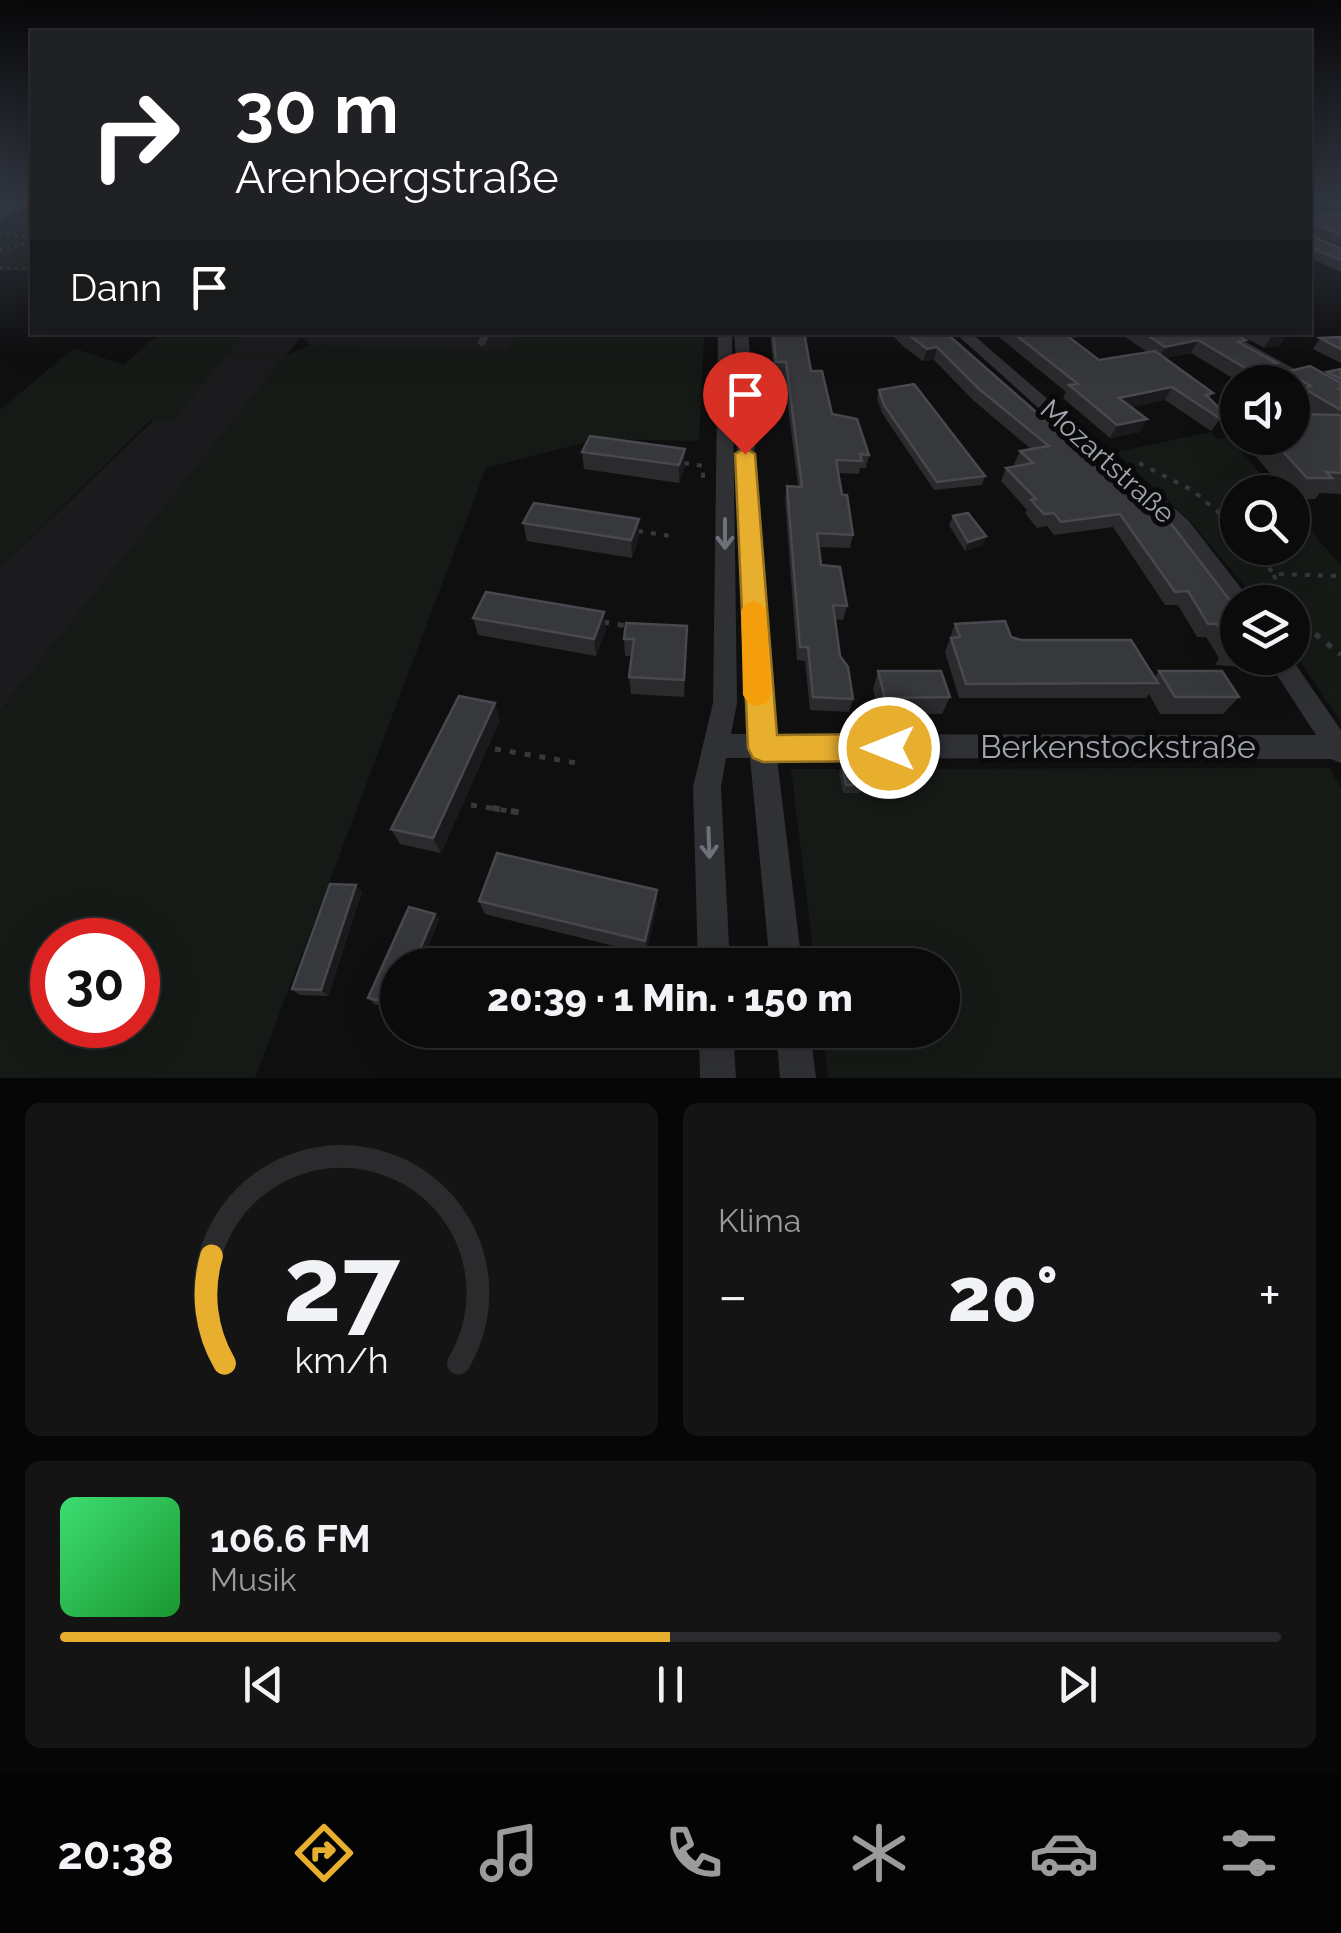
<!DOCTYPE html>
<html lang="de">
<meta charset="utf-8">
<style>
:root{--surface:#0b0b0c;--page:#141415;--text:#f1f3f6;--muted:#9a9b9d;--line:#2b2b2d;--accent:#e8af2f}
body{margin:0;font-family:Raleway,sans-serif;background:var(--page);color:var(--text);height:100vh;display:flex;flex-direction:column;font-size:38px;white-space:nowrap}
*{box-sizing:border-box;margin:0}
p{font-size:32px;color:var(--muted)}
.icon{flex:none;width:55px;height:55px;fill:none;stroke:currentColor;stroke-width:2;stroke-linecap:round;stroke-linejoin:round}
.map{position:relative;height:1078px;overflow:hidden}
.side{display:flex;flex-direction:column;gap:25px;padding:25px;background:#060607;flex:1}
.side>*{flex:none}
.top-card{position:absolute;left:30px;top:30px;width:1282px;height:305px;border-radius:0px;box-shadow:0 10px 40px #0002,0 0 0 2px var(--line);background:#202124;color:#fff;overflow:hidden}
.fabs{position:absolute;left:1220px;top:365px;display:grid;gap:20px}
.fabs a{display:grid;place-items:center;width:90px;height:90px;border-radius:50%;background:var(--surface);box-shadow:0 10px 40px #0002,0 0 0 2px var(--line);font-size:50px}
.speed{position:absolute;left:30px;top:918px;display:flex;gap:20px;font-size:50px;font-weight:700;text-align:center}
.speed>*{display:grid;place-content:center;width:130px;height:130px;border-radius:50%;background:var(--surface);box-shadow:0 10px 40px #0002,0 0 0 2px var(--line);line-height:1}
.speed .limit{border:15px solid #d22;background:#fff;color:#111}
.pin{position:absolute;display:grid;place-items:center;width:85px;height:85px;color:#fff;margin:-102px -42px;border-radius:50% 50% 50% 0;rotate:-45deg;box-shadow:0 0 10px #0007}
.pin .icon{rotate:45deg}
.me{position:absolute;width:110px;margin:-55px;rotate:270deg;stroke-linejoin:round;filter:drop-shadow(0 0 8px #0008)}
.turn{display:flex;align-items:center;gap:35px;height:210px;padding:0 40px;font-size:45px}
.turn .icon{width:130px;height:130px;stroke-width:2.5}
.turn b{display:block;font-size:70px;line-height:85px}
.then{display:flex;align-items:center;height:95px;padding:0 40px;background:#0003;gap:20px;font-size:38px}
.big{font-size:75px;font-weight:800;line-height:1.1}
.side .card{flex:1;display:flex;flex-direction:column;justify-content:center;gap:15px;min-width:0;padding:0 35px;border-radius:15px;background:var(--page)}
.side .dial{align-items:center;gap:0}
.dial svg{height:260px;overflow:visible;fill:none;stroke:var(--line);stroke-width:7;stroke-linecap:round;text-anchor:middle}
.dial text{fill:var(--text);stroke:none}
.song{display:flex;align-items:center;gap:30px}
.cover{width:120px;height:120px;border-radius:15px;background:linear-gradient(135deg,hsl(140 70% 55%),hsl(130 70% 35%))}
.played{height:10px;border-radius:5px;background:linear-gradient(90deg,var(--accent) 50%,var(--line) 50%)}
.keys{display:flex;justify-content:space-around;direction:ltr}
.heat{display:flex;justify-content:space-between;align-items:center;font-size:55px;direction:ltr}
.side .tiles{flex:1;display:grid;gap:25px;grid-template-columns:1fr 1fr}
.card:last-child{grid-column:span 2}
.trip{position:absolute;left:380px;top:948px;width:580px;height:100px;border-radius:50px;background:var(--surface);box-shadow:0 10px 40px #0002,0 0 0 2px var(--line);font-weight:800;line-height:100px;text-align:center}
.menu{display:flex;height:160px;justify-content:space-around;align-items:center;background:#040405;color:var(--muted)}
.menu .icon{width:70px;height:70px}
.menu .on{color:var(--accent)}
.menu b{font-size:45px;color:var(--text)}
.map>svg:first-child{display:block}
</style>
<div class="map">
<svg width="1341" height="1078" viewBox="0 0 1341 1078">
<rect width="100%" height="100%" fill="#0f0f10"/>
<!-- built -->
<polygon fill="#1b1b1d" points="244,333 517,333 509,352 311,345 301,337 0,711 0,568"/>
<!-- green -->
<g fill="#161a16" fill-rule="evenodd">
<polygon points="32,212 32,271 0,270 0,230"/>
<polygon points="160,333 244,333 173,421 151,420 0,568 0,410 74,348 124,365"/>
<path d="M517 333H704L699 441 598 439 486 468 255 1078H0V711L286 355 311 345 508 351ZM52 940H138V1025H52Z"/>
<polygon points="1211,432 1217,439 1228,437 1277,492 1238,492 1238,548 1292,548 1293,510 1341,566 1341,722 1293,651 1292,602 1258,602 1190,521 1115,452"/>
<polygon points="1329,768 1341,788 1341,1078 828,1078 823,1030 942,1030 942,965 815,965 791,769"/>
</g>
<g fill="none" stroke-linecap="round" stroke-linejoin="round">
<!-- path-far3 -->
<g stroke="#36383c" stroke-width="2.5" stroke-dasharray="2.5 5" stroke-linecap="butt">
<polyline points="22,222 32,222"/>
<polyline points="0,235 32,236"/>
<polyline points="0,250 32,242"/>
<polyline points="0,268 32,269"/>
</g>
<!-- path-far2 -->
<g stroke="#36383c" stroke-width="4" stroke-dasharray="5 8" stroke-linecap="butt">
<polyline points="684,463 703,466 703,482"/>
<polyline points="1139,463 1192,490 1238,529"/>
<polyline points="638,531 670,536"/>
<polyline points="1252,548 1274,574 1341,576"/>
<polyline points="1274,575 1282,600"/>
</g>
<!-- path-far1 -->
<g stroke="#36383c" stroke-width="5" stroke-dasharray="6 9" stroke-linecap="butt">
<polyline points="1280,598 1283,602"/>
<polyline points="1292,615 1341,655"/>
<polyline points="603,622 626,626"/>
<polyline points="495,749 583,764"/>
<polyline points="471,805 509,811"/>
</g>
<!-- path -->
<polyline stroke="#36383c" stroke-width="6" stroke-dasharray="8 11" stroke-linecap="butt" points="492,808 524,813"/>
<!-- service -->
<polyline stroke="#303135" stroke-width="8" points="482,342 487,332"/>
<!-- minor -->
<g fill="#303135" fill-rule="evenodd">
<polygon points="718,332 732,332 737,703 731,734 748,734 736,454 741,429 734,332 748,332 757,429 754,454 774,734 1316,735 1266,658 1291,658 1341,730 1341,763 1331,759 777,758 802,965 770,965 750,758 726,758 721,787 730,965 698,965 693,787 713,703"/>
<polygon points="954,332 970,332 1188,520 1252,602 1238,602 1238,609 1233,608 1174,530"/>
<polygon points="1210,332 1228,332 1341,395 1341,407"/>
<polygon points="699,1030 733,1030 736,1078 700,1078"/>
<polygon points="776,1030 810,1030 816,1078 780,1078"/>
</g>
<!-- secondary -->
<polygon fill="#3e4045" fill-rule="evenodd" points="10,204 30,204 0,220 0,209"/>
</g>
<!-- wall -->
<g fill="#2b2b2e">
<polygon points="1310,204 1341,204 1341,208 1312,206 1312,212 1341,214 1341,245 1314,235 1314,237 1341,248 1341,272 1310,258"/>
<polygon points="446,332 464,332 464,335 450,335"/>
<polygon points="770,332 804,332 811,371 832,414 869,455 866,468 860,468 859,474 838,473 853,535 850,548 819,547 821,565 847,606 843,620 835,619 840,656 853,699 849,712 810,710 805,661 797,660 785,499 787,486 798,486 784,375 774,374"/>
<polygon points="889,332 945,332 1238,611 1238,658 1254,658 1245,667 1215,665 1219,658 1206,637 1197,637 1178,605 1165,605 1113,527 1054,535 1047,526 1037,528 1025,513 1027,510 1001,481 1006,468 1016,466 1014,464 1020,451 1031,449 974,401 934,360 923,361 904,347"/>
<polygon points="993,332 1116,332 1070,338 1099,360 1147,352 1118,332 1233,332 1269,376 1239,382 1191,353 1165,358 1213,393 1209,398 1224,413 1215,426 1211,431 1165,400 1131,407 1140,432 1110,438 1063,398 1066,392"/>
<polygon points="1236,332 1288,332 1280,345 1264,348"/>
<polygon points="1341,337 1341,363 1313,349 1320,338"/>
<polygon points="1341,369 1341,494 1320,493 1315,499 1292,499 1292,492 1286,492 1240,438 1292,438 1300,414 1292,410 1292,382 1279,382 1286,372 1325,375 1327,372"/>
<polygon points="879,390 985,476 982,485 934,490 882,413 877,398"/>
<polygon points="582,452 685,466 679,483 584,469"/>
<polygon points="953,516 983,545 965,551 949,525"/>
<polygon points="523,523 639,537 632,558 527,541"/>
<polygon points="473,618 606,629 596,656 478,635"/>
<polygon points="955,624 1011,637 1154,678 1159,671 1239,697 1223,714 1160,714 1149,694 1146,698 959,698 945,652"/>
<polygon points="687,626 684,697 631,694 629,677 632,656 625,656 624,639"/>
<polygon points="878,671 950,697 942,714 879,714 873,689"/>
<polygon points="500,720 441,853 400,844 391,829"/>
<polygon points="842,765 863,785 860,793 843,793 839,773"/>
<polygon points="657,890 657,904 646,954 485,914 479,901"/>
<polygon points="362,892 328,996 299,995 292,989"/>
<polygon points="435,914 439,920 420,965 398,965 398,1010 374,1004 368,998"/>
</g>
<!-- shaded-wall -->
<g fill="#1a1a1c">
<polygon points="1055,332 1116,332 1052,341"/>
<polygon points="1288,332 1280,345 1264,348 1272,335"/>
<polygon points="1198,340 1191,353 1158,359 1165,347"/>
<polygon points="937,347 934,360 923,361 927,349"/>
<polygon points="1277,363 1269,376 1239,382 1247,369"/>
<polygon points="1172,387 1165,400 1113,411 1119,398"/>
<polygon points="1147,419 1140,432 1110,438 1117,425"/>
<polygon points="685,449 685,466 679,483 679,465"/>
<polygon points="639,519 639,537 632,558 631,540"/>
<polygon points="986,536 983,545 965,551 968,542"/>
<polygon points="604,612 606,629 596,656 594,639"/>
<polygon points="495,703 500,720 441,853 433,838"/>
<polygon points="356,885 362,892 328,996 321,990"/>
<polygon points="657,890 657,904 646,954 645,941"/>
<polygon points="435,914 439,920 420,965 413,965"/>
</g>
<!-- building -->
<g fill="#37383c" stroke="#48494e" stroke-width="2.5">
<polygon points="1310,204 1312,204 1312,212 1341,214 1341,234 1312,224 1314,237 1341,248 1341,260 1310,247"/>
<polygon points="773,332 804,332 811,371 822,371 832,414 857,419 869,455 860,454 862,461 836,460 842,495 847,495 853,535 817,533 821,565 840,567 847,606 833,605 840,656 848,667 853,699 813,697 808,647 800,647 787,486 802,487 786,362 776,362"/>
<polygon points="905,332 945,332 1036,412 1047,410 1137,487 1169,521 1238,611 1238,653 1226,652 1230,645 1217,624 1208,624 1188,591 1175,592 1120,514 1061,522 1054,513 1044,514 1031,500 1036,499 1006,468 1033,463 1020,451 1049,446 979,389 937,347 927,349"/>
<polygon points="1012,332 1062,332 1099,360 1155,351 1213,393 1206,395 1224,413 1219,418 1172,387 1119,398 1147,419 1117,425 1069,385 1078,384"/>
<polygon points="1143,332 1233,332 1246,340 1238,342 1277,363 1247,369 1198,340 1165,347"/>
<polygon points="1341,337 1341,349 1320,338"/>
<polygon points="1310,366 1341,383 1341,388 1339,389 1341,390 1341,410 1303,388 1311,386 1286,372"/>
<polygon points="1341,369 1341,379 1327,372"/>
<polygon points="914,384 985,476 937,482 884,405 879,390"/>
<polygon points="1292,414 1341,415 1341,473 1326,472 1332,478 1307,478 1271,438 1292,438"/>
<polygon points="590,436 685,449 679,465 582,452"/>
<polygon points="534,503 639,519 631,540 523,523"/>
<polygon points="968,513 986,536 968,542 953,516"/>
<polygon points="486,592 604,612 594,639 473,618"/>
<polygon points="1005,621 1011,637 1021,640 1131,640 1158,683 966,684 951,638 960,637 955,624"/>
<polygon points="626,623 687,626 684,680 629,677 634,639 624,639"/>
<polygon points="878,671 941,671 950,697 885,698"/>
<polygon points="1159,671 1222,671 1239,697 1175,697"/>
<polygon points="459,696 495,703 433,838 391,829"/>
<polygon points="842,765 858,765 863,785 846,785"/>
<polygon points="497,853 657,890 645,941 479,901"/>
<polygon points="330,884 356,885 321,990 292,989"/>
<polygon points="409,907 435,914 413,965 398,965 398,1001 396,1005 368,998"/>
</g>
<!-- one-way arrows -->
<defs><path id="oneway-shaft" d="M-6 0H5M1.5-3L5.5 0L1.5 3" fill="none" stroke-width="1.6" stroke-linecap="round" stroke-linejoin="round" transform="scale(2.5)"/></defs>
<g stroke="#6e7179">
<use href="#oneway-shaft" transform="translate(725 534) rotate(90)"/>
<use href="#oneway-shaft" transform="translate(709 843) rotate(88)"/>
</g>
<!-- sky -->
<linearGradient id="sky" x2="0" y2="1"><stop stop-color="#080809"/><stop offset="0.57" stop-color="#313742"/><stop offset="1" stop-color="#313742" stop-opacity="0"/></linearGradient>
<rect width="1341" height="355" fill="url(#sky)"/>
<!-- route -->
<polygon fill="#e8af2f" stroke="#97721f" stroke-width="2.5" points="745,448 755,454 777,735 889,734 899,738 904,748 899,757 889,761 763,762 753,758 748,748 735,454"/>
<!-- slow -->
<polygon fill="#f59e0b" points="753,601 762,604 766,611 771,695 767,703 757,706 748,703 743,695 741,611 745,604"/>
<g text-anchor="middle" stroke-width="10" stroke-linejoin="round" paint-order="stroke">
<!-- street labels -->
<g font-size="28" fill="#a0a5b0" stroke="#0a0a0b">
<text transform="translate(1108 461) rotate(42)" y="10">Mozartstraße</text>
</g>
<!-- near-street labels -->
<g font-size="32" fill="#a0a5b0" stroke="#0a0a0b">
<text x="1118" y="758">Berkenstockstraße</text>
</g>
</g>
</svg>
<div class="fabs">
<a><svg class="icon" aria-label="sound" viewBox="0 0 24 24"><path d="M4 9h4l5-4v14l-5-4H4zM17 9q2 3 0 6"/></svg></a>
<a><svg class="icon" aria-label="search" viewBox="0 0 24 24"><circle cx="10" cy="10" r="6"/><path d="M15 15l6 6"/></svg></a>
<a><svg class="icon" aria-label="layers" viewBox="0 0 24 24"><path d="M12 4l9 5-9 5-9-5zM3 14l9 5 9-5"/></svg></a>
</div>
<div class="speed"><div class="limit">30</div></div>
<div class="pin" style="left:745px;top:454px;background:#d93025"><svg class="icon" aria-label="arrive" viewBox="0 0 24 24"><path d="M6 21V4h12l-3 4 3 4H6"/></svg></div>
<svg class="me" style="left:889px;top:748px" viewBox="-20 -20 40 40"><circle r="17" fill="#e8af2f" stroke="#fff" stroke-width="3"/><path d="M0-11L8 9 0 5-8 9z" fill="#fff"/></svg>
<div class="trip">20:39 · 1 Min. · 150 m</div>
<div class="top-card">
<div class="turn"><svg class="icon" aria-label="right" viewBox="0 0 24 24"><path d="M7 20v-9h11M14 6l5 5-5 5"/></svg><div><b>30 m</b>Arenbergstraße</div></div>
<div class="then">Dann<svg class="icon" aria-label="arrive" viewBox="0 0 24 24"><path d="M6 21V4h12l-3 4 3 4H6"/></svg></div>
</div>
</div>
<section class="side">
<div class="tiles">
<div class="card dial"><svg viewBox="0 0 100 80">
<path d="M14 69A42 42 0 1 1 86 69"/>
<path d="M14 69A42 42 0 0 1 10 36" stroke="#e8af2f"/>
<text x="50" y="56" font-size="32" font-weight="700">27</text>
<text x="50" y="72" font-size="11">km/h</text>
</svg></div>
<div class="card"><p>Klima</p>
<div class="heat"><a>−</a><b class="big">20°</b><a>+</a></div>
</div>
<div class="card">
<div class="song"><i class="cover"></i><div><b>106.6 FM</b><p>Musik</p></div></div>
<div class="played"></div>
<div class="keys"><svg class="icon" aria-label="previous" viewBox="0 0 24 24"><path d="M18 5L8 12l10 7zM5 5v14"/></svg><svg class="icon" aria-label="pause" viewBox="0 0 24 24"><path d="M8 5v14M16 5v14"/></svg><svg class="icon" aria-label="next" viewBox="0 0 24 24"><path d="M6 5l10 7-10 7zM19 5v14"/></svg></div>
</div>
</div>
</section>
<nav class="menu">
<b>20:38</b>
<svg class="icon on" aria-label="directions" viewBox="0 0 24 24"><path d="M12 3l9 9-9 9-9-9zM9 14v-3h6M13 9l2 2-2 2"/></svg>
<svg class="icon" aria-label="music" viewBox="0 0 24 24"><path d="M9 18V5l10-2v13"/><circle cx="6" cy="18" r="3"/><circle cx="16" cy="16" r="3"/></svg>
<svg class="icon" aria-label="phone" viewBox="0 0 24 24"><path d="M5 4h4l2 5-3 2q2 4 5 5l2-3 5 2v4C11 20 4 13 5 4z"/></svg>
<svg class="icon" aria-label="climate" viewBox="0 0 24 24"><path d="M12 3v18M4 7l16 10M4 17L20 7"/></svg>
<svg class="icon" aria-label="car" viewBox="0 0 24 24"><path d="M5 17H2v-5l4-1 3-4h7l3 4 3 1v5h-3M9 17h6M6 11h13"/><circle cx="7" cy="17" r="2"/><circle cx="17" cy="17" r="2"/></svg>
<svg class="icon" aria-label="filters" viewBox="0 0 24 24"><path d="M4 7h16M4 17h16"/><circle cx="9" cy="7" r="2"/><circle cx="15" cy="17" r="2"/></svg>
</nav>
